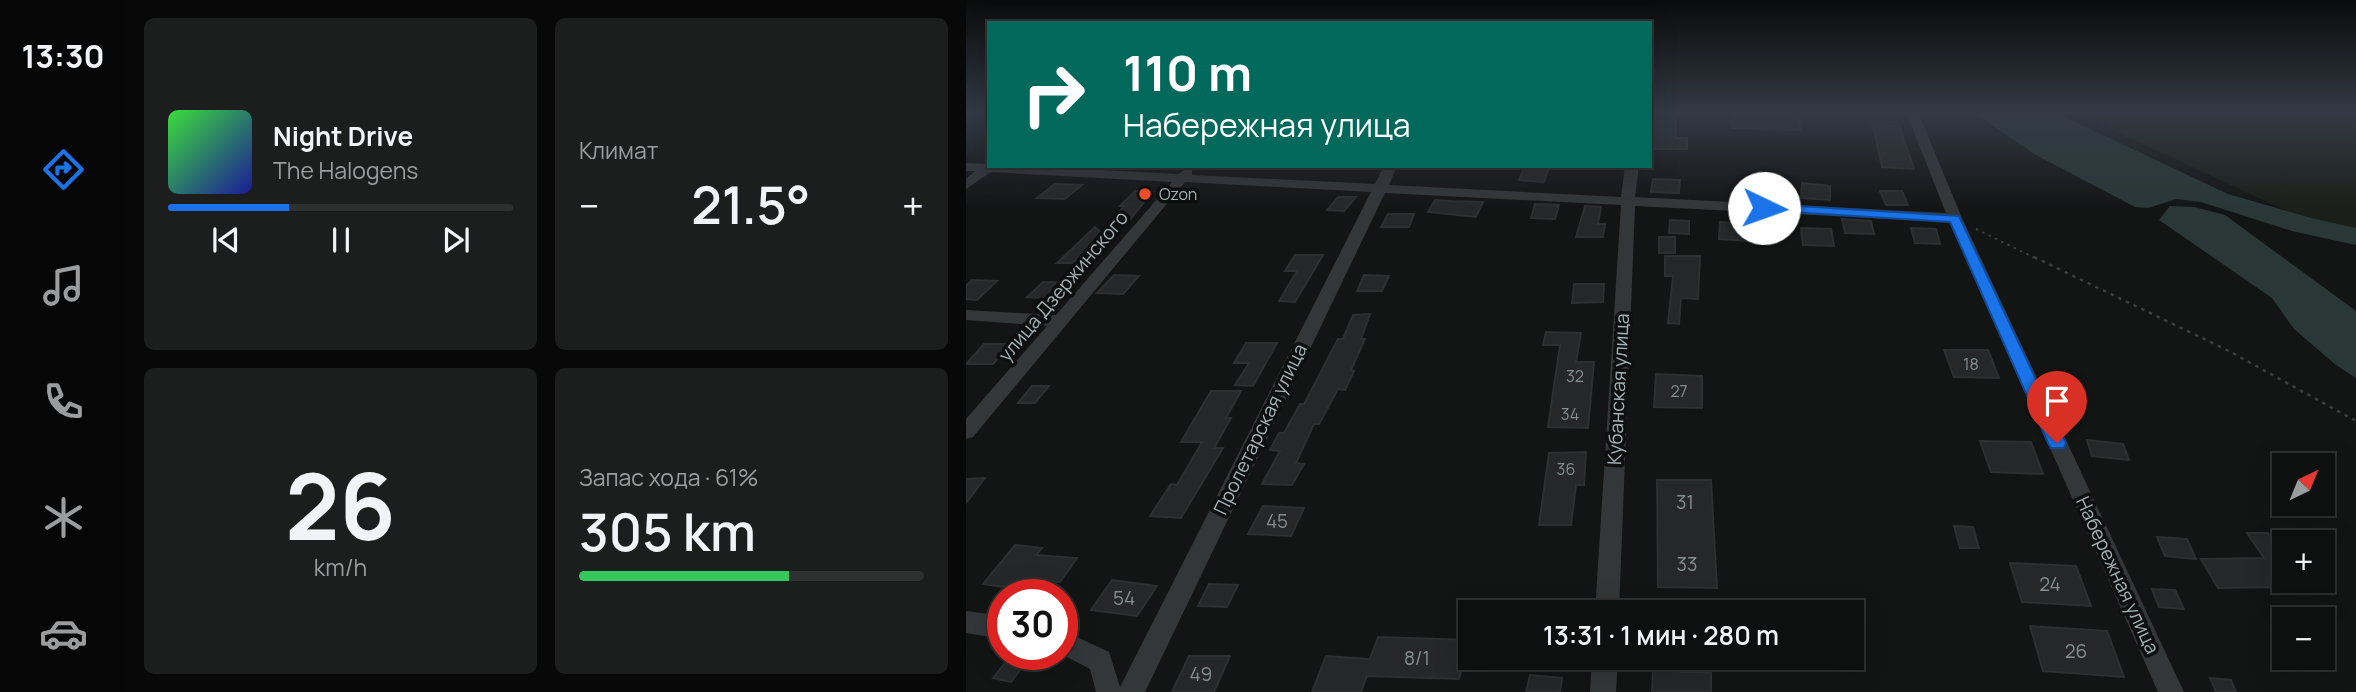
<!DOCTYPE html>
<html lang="ru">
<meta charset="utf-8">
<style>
:root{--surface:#0e0f0f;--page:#1c1d1d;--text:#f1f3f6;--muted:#9b9c9e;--line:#2e2f2f;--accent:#1a73e8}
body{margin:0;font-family:Manrope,sans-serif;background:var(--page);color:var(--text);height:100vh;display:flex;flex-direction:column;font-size:26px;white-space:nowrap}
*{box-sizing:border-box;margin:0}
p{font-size:23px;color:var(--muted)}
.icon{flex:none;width:38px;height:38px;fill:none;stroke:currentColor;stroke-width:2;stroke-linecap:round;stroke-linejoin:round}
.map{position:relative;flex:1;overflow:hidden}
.details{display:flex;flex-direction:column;gap:18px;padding:18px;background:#080808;width:840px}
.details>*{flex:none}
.banner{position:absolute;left:21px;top:21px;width:665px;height:147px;border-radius:0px;box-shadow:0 7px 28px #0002,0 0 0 2px var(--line);background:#00695c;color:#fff;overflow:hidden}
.needle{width:46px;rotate:43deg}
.fabs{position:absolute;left:1306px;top:453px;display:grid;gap:14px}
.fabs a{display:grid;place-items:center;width:63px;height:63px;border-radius:0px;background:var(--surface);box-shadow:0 7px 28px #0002,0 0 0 2px var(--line);font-size:35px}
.speed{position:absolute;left:21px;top:579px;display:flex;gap:14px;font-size:35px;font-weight:700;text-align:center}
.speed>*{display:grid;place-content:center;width:91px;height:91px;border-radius:50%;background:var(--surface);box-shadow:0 7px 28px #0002,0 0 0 2px var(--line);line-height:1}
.speed .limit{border:10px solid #d22;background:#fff;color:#111}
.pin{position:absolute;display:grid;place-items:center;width:60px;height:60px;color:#fff;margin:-72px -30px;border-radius:50% 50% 50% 0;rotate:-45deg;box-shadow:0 0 7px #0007}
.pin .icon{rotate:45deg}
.me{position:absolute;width:77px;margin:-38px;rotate:93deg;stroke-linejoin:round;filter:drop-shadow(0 0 5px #0008)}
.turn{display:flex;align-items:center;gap:24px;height:147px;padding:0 21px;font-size:32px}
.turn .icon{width:91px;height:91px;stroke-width:2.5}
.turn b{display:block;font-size:49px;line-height:60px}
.big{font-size:52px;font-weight:600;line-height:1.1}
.details .tile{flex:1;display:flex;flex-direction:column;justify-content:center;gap:10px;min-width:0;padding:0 24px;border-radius:10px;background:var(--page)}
.details .dial{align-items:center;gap:0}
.dial b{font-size:91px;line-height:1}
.song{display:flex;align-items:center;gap:21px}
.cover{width:84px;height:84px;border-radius:10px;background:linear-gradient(135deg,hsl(120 70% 55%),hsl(240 70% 35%))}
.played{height:7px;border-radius:4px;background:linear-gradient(90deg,var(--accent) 35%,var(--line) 35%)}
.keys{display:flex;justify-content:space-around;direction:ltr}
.heat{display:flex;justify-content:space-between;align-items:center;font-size:38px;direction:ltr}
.charge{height:10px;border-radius:5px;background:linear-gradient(90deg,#34c759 61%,var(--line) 0)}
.details .tiles{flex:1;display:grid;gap:18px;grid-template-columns:repeat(2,1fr)}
.trip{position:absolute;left:492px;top:600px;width:406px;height:70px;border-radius:0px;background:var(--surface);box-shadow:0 7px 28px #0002,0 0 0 2px var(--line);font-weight:600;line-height:70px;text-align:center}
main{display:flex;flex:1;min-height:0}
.menu{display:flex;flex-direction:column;width:126px;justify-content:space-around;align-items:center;background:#060606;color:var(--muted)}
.menu .icon{width:49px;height:49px}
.menu .selected{color:var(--accent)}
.menu b{font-size:32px;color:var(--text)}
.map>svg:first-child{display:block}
</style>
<main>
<nav class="menu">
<b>13:30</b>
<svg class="icon selected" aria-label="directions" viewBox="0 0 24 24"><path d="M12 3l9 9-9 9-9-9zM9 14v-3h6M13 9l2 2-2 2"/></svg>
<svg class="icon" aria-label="music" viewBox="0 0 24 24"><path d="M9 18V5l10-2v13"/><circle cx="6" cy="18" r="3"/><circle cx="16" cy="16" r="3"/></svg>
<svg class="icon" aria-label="phone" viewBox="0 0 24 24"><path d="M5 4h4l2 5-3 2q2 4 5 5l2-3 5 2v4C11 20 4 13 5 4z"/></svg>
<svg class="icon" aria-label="climate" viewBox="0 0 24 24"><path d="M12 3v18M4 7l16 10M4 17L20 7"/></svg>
<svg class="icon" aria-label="car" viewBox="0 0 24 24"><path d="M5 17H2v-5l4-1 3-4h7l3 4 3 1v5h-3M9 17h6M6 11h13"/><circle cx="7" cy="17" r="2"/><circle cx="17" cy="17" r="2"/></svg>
</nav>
<section class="details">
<div class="tiles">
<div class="tile">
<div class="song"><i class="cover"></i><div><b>Night Drive</b><p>The Halogens</p></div></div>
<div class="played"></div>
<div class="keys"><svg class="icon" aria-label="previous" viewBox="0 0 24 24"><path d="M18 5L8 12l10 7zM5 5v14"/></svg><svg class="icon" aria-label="pause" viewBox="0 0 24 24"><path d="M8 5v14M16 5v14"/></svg><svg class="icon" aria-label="next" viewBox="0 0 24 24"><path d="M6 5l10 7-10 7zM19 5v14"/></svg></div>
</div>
<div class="tile"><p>Климат</p>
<div class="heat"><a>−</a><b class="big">21.5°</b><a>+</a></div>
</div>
<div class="tile dial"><b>26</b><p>km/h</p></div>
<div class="tile"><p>Запас хода · 61%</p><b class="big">305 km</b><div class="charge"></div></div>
</div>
</section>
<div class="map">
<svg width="1390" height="692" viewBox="0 0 1390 692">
<rect width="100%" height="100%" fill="#131414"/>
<!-- green -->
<polygon fill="#1b1f19" points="1108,112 1390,112 1390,243"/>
<!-- water -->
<g fill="#293837">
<polygon points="1007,112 1088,112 1262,194 1345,218 1390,228 1390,245 1326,231 1235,202 1210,199 1182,208 1169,207 1070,155"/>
<polygon points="1204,206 1228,207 1259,215 1390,311 1390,378 1370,365 1328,329 1306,298 1193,220"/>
</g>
<!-- building -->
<g fill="#262728" stroke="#2d2f30" stroke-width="2">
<polygon points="684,114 710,114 710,138 721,138 721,149 685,149 687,126 684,126"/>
<polygon points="767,115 833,118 834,130 766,128"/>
<polygon points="906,121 932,122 948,169 916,167"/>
<polygon points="558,168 582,170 578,182 553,180"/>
<polygon points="791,176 816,178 815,196 789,194"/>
<polygon points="687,179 714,180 713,193 685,192"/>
<polygon points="836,183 864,186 864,200 835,198"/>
<polygon points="89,184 116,185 99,199 71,198"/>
<polygon points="169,191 186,192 159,226 142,226 158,206 154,206"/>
<polygon points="914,191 936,191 942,205 920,205"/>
<polygon points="372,197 390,197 378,211 361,210"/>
<polygon points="469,200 486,201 517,202 510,217 462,212"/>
<polygon points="569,204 593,205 589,219 565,218"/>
<polygon points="619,206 635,207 632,224 639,224 637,237 610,237"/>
<polygon points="422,214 448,214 443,227 415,227"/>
<polygon points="876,219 905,221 908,234 879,233"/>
<polygon points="704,220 723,221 723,234 703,233"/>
<polygon points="754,222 783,224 783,241 753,239"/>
<polygon points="129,227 136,234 107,263 91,263"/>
<polygon points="835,228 865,229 868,246 837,245"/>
<polygon points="945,228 970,229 974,244 949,243"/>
<rect x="693" y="237" width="16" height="16"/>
<polygon points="329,255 357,255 329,302 313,301 331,271 319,271"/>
<polygon points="699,256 734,256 732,299 715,298 713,324 702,323 707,276 699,276"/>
<polygon points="148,275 173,276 157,294 131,293"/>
<polygon points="398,275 423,276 416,291 391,291"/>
<polygon points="6,280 31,281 11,300 0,299 0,286"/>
<polygon points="77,282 99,283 84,298 61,297"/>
<polygon points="608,284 638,284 637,302 606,303"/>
<polygon points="404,314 395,339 399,339 385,370 388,371 379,390 372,389 353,424 348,424 330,463 338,464 326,485 296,484 314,451 304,450 313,433 318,433 334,404 338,404 372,339 377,339 387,315"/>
<polygon points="580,332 615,333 610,362 628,362 622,428 582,427 594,345 577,345"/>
<polygon points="280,343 311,343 287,386 269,385 283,363 268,363"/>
<polygon points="18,344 45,344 27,364 0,364"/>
<polygon points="978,350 1022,350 1033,378 988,377"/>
<polygon points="690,374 736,376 736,408 688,407"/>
<polygon points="66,386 83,386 69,403 52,403"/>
<polygon points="245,391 275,391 260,418 265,418 248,448 257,448 215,518 184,516 205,484 211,485 236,442 215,442"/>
<polygon points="1121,440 1157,444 1163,460 1126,456"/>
<polygon points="1014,441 1065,442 1077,474 1025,472"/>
<polygon points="620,452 618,485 610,485 605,525 573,525 583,453"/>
<polygon points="19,478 0,503 0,479"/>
<polygon points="691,480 745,480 751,588 692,587"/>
<polygon points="297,506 338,508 325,536 282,534"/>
<polygon points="988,526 1007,527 1013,548 994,548"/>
<polygon points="1281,533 1302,533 1318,556 1318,587 1252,588 1235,559 1298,558"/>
<polygon points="1191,537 1221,539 1230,559 1199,556"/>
<polygon points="49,545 76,548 70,555 111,558 94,582 51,580 45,588 17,584"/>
<polygon points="1044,563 1110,566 1125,606 1056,602"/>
<polygon points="146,580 191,586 171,616 125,610"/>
<polygon points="243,584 272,585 261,607 232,606"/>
<polygon points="1186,589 1209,590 1218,609 1193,607"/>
<polygon points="1064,626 1141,631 1158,677 1077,671"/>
<polygon points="412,637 503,640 493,679 401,676 395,692 346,692 360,656 404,659"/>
<polygon points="46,654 66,654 45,682 27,678"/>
<polygon points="223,656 264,656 248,692 206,692"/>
<polygon points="687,670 745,673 745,692 686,692"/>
<polygon points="564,675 596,678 594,692 560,692"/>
<polygon points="1244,678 1265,680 1270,692 1250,692"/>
</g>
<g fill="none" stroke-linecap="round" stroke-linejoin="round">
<!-- path-far1 -->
<polyline stroke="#3a3f40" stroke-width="2" stroke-dasharray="2.5 4.5" stroke-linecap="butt" points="1010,229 1071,259"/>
<!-- path -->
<polyline stroke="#3a3f40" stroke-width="2.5" stroke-dasharray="3.5 5" stroke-linecap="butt" points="1068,257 1263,351 1390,421"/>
<!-- minor -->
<g fill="#343739" fill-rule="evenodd">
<polygon points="940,112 952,112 996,218 1218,692 1192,692 984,222 669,206 653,612 629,612 655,205 419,193 179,692 130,692 124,669 95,654 96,630 143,652 154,687 405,192 219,182 7,437 0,439 0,419 81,326 0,320 0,310 90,315 206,182 25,172 0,189 0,179 9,171 0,171 0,163 212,174 221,168 226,169 226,175 409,184 418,166 431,166 423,185 655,197 659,166 673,166 669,197 980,213"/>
<polygon points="0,611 37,616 37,639 0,633"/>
<polygon points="626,658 652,658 650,692 624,692"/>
</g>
</g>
<!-- sky -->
<linearGradient id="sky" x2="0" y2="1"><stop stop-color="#0a0b0b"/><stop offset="0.54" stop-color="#333a45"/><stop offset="1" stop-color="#333a45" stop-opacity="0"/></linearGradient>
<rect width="1390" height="209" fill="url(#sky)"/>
<!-- route -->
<polygon fill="#1a73e8" stroke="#114b97" stroke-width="2" points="798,204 993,216 1100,443 1098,448 1085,448 1082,443 984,222 793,210 792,208"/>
<!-- markers -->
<circle fill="#f44d2b" stroke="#0e0f0f" stroke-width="2.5" cx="179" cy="194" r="7"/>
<g text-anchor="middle" stroke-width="7" stroke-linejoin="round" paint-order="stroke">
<!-- far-poi labels -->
<g font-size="16" fill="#a4b2b5" stroke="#0e0f0f" text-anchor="start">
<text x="193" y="200">Ozon</text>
</g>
<!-- number labels -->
<g font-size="16" fill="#848e91">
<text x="1005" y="370">18</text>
<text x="609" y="382">32</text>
<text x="713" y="397">27</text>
<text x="604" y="420">34</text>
<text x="600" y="475">36</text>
</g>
<!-- street labels -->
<g font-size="19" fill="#a4b2b5" stroke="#0e0f0f">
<text transform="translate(97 286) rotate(-50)" y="7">улица Дзержинского</text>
<text transform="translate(652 389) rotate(-87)" y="7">Кубанская улица</text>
<text transform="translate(294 429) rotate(-64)" y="7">Пролетарская улица</text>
<text transform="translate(1152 575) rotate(65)" y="7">Набережная улица</text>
</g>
<!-- near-number labels -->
<g font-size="19" fill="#848e91">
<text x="719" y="509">31</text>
<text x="311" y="528">45</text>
<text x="721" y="571">33</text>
<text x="1084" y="591">24</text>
<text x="158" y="605">54</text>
<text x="1110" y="658">26</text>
<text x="451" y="665">8/1</text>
<text x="235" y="681">49</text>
</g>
</g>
</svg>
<div class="fabs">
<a><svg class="needle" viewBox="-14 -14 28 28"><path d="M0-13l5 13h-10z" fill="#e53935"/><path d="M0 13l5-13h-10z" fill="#9b9c9e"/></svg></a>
<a>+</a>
<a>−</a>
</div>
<div class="speed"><div class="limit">30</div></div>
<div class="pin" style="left:1091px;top:443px;background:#d93025"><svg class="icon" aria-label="arrive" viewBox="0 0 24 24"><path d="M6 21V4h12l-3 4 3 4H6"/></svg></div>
<svg class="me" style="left:798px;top:208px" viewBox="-20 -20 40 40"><circle r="19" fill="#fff"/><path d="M0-13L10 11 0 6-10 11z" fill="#1a73e8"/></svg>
<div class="trip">13:31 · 1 мин · 280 m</div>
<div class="banner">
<div class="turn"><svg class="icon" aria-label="right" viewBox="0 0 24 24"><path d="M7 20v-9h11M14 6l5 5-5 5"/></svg><div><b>110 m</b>Набережная улица</div></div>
</div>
</div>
</main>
